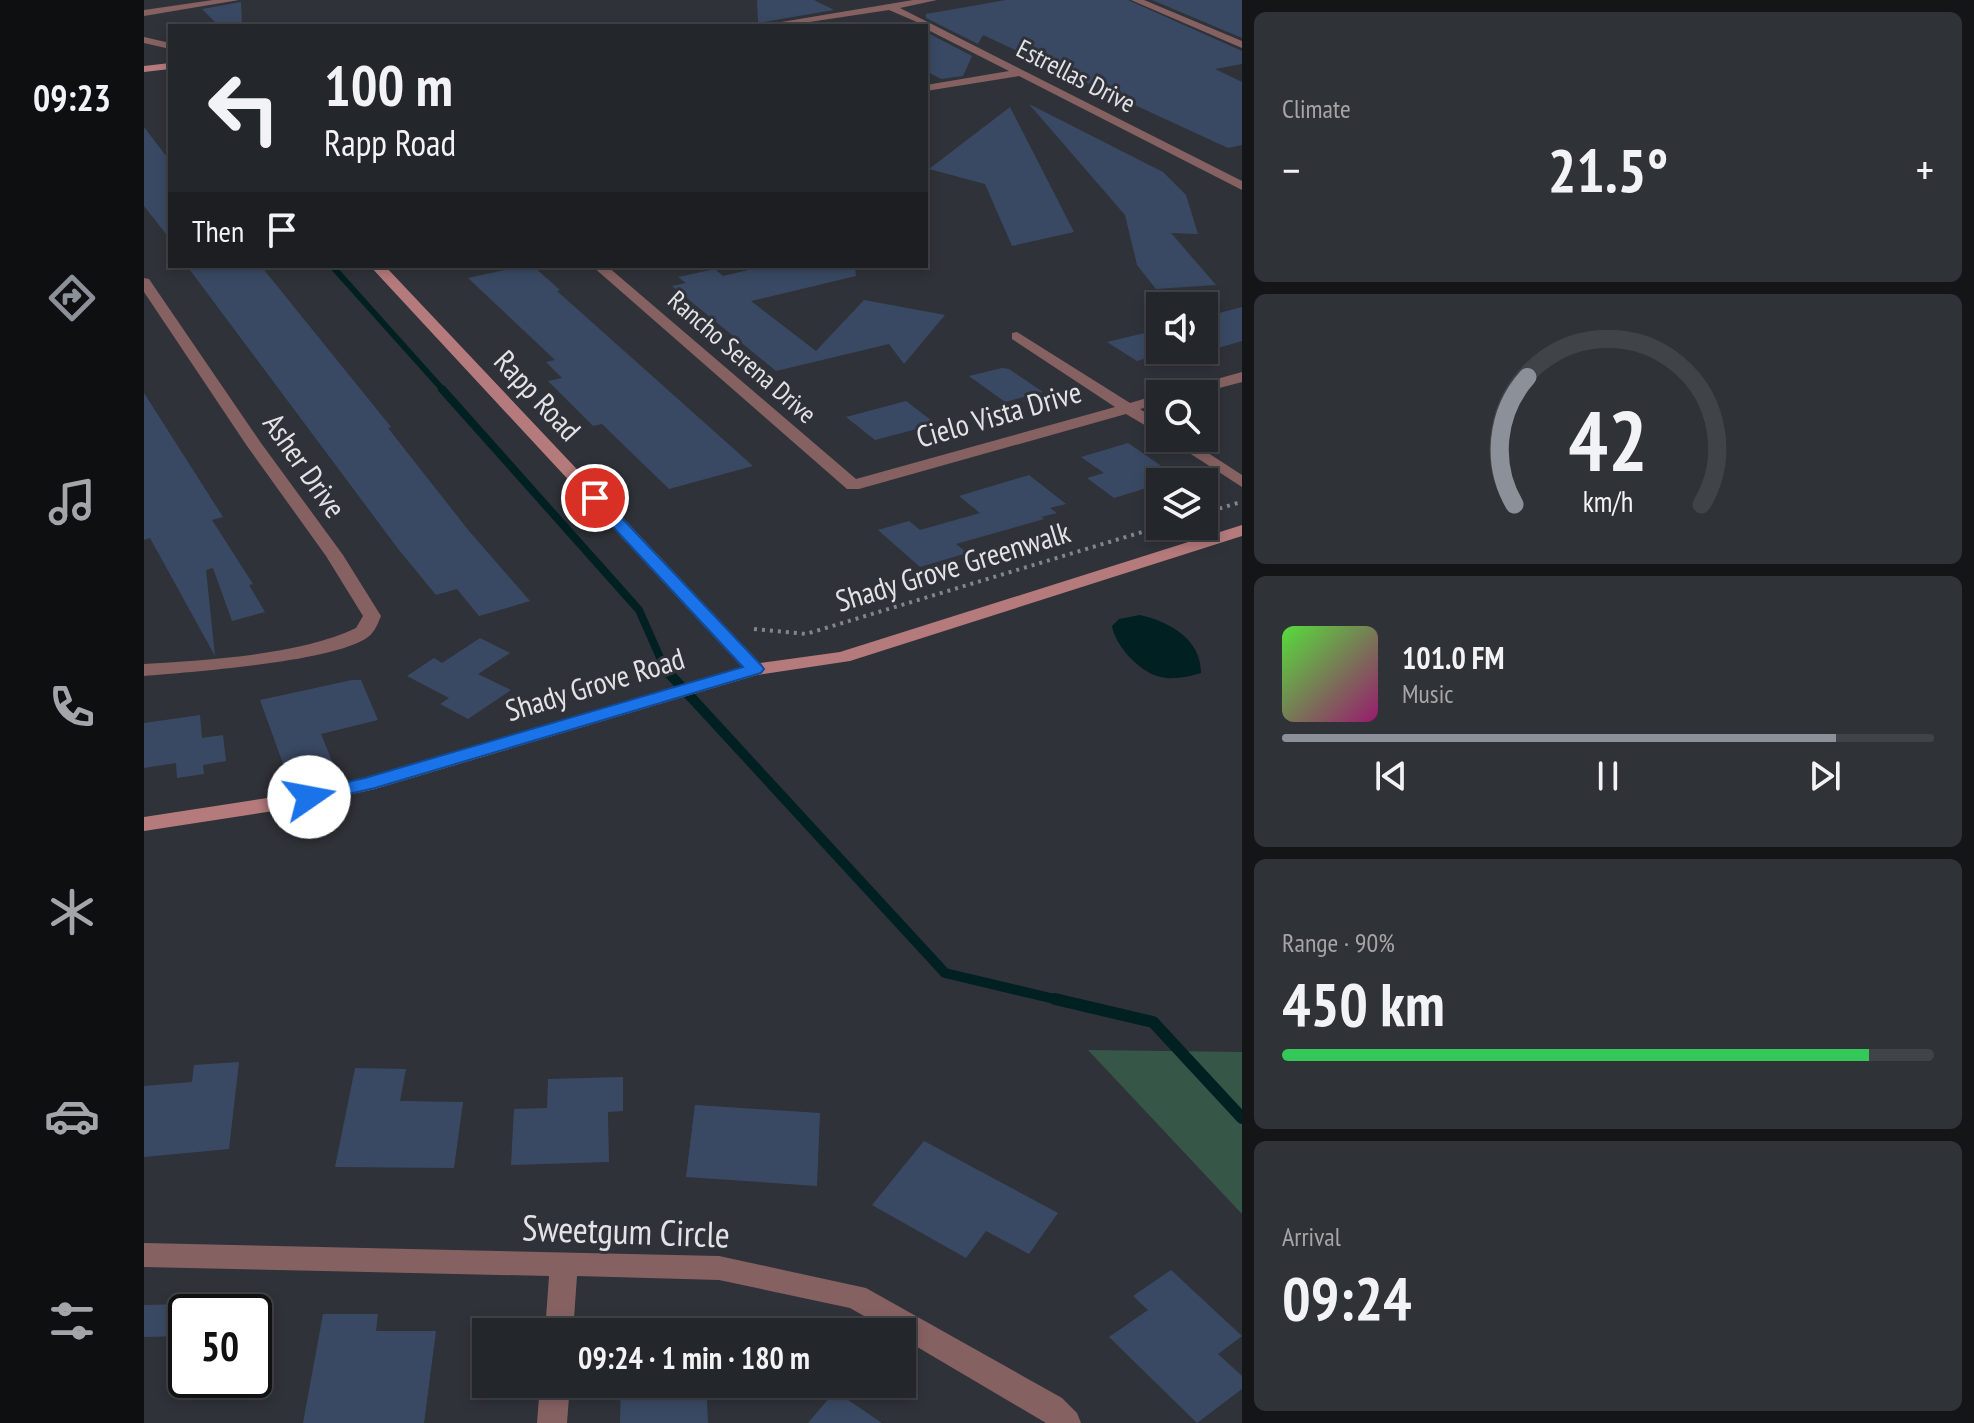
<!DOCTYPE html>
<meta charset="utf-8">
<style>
:root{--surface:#23262a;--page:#2f3236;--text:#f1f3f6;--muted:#a3a5a8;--line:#404347;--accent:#8c9099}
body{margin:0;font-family:"PT Sans Narrow",sans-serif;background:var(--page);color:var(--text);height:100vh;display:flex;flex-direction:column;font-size:30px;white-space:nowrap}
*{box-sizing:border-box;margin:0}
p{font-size:26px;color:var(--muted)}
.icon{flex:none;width:44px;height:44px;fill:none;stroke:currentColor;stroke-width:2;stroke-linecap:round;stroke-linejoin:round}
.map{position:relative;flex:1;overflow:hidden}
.details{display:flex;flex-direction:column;gap:12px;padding:12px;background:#131517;width:732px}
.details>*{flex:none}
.banner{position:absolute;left:24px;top:24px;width:760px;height:244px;border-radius:0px;box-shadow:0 4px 12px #0003,0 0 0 2px var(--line);background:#23262a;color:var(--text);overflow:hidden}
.buttons{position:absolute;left:1002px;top:292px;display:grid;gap:16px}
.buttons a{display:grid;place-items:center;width:72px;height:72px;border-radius:0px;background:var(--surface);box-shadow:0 4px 12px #0003,0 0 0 2px var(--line);font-size:40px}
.speed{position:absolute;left:24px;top:1294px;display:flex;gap:16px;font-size:40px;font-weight:700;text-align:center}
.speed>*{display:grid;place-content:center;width:104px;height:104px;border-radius:50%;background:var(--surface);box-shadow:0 4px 12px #0003,0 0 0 2px var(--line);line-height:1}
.speed .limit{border:4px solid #111;border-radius:12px;background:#fff;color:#111}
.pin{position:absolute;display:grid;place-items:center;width:68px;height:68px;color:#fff;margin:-34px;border:4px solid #fff;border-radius:50%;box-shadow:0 2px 8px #0007}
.me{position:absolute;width:88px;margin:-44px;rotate:78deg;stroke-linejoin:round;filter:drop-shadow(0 0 6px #0008)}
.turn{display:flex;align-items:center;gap:28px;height:168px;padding:0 24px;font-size:36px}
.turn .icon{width:104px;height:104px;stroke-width:2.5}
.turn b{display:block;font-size:56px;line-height:68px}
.then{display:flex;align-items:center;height:76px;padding:0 24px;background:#0003;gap:16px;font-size:30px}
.big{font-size:60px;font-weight:600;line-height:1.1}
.details .card{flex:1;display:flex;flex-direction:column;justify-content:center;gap:12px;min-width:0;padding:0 28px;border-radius:12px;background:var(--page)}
.details .dial{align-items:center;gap:0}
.dial svg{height:208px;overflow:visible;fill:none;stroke:var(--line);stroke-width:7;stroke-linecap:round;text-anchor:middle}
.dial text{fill:var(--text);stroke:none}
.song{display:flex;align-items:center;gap:24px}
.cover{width:96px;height:96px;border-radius:12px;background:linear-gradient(135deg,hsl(110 70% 55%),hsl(320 70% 35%))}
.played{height:8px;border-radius:4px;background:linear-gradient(90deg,var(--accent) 85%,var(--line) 85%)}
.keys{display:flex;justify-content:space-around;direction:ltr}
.heat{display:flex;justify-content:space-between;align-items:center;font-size:44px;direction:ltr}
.charge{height:12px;border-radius:6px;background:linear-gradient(90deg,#34c759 90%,var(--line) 0)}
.trip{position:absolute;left:328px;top:1318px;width:444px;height:80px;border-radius:0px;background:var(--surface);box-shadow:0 4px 12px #0003,0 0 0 2px var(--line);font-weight:600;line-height:80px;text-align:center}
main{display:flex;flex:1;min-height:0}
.dock{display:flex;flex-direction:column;width:144px;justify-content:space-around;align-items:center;background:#0e0f11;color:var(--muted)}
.dock .icon{width:56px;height:56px}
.dock .selected{color:var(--accent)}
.dock b{font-size:36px;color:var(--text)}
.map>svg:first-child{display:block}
</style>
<main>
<nav class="dock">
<b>09:23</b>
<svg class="icon selected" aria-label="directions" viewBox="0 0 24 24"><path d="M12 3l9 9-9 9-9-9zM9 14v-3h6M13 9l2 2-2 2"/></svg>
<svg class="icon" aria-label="music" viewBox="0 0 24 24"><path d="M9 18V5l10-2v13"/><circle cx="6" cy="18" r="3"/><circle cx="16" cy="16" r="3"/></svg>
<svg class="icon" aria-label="phone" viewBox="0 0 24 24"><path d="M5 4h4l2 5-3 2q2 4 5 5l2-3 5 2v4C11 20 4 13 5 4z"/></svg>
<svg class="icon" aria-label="climate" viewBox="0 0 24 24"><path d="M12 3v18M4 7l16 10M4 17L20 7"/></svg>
<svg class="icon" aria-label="car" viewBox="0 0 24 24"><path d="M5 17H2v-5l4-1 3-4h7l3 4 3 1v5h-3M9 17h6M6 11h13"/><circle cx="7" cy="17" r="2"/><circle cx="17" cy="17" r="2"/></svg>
<svg class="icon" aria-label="filters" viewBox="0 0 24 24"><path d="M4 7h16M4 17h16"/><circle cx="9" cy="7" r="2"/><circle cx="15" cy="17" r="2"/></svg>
</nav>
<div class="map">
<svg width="1098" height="1423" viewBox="0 0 1098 1423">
<rect width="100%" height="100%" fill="#2f3238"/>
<!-- green -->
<polygon fill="#365748" points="944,1050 1098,1052 1098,1214"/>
<!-- water -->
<path fill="#002022" d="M996 615C1026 622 1057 639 1057 673 1043 677 1028 681 1013 676 994 670 971 645 968 626L975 619Z"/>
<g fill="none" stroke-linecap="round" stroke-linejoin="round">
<!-- stream-far3 -->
<polyline stroke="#002022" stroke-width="6" points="188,266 300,391"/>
<!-- stream-far2 -->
<polyline stroke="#002022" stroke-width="8" points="298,389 495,610 518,662"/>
<!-- stream-far1 -->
<polyline stroke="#002022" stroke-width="10" points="518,660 522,670 801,973 919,1001"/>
<!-- stream -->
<polyline stroke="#002022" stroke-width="12" points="911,999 1009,1022 1098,1118"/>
</g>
<!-- building -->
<g fill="#3a4963">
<polygon points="613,0 670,0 690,10 614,23"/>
<polygon points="862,0 984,0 1098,51 1098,64 1071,69 1098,82 1098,145 1084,148 839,35 834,44 782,18 782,14"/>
<polygon points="1008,0 1098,0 1098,38"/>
<polygon points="97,2 98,26 75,26 58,9"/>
<polygon points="782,32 828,56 819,76 797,79 782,71"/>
<polygon points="885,104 1019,172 1042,195 1054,234 1027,233 1072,285 1012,289 993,265 981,215"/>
<polygon points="866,107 930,232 868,246 841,184 785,169"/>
<polygon points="0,127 26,161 26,239 0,206"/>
<polygon points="43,266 117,266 247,427 244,428 325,531 386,601 335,616 313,589 292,595 255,550"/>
<polygon points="379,266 389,266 416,290 413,291 609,466 525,489 458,424 449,426 404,381 418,378 402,362 411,360 324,278"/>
<polygon points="621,266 711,266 712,276 607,301 672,351 720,300 801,315 760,364 745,344 632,371 528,286 542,283 534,277 571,269 579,276"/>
<polygon points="1098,307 1098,341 1060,352 1060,317"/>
<polygon points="1013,330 1016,332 1016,350 1046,350 1052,354 1018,364 1007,357 993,361 963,342"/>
<polygon points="858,368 865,369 899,392 861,402 825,376"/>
<polygon points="0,393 79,517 68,520 109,584 105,585 121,612 88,621 69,568 62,570 71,656 6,538 0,540"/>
<polygon points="762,401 792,424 731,440 702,417"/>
<polygon points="984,443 1016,465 1016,484 970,498 943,478 960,473 937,457"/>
<polygon points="885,475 922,504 906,508 913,513 897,517 900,519 812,544 823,553 776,567 734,530 765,521 776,530 836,513 815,496"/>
<polygon points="336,638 366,653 334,674 367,690 324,719 296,704 305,698 263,676 290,658 298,663"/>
<polygon points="208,680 217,680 234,720 177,734 188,761 142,772 116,700"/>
<polygon points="56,715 58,738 79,735 82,761 59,765 60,774 33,778 32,763 0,768 0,723"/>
<polygon points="95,1062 85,1149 0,1157 0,1086 48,1082 50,1065"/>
<polygon points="211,1068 262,1069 256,1101 319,1102 310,1168 191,1167"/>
<polygon points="479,1077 479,1111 464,1112 465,1162 367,1165 370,1109 403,1108 404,1079"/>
<polygon points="551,1105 676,1113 673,1186 542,1177"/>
<polygon points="780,1141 914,1213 885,1254 842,1231 822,1258 728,1205"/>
<polygon points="1027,1270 1098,1336 1074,1354 1098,1376 1098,1389 1053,1423 965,1337 1004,1310 989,1296"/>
<polygon points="42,1304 42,1336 0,1337 0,1305"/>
<polygon points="179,1314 234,1314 232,1331 292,1331 280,1423 159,1423"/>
<polygon points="477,1384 562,1384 564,1423 476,1423"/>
<polygon points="691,1391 738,1423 664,1423"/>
</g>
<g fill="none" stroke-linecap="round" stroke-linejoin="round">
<!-- path -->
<g stroke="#828589" stroke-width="4" stroke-dasharray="3 5" stroke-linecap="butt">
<polyline points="1060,513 1097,502"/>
<polyline points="610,629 662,634 1018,526"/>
</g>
<!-- street -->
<g fill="#866162" fill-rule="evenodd">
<polygon points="69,0 95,0 0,16 0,10"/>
<polygon points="769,0 793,0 756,8 1098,181 1098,190 875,76 782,91 782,85 865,71 782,29 782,26 745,10 639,26 614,26"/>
<polygon points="987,0 1000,0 1098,41 1098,48"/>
<polygon points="0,37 26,43 26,49 0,43"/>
<polygon points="448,266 463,266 712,479 971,407 868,339 868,333 873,332 986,403 1016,394 1016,404 996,409 1016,422 1016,434 982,414 715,489 703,489"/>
<path d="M0 278 5 279 117 443 199 555 237 616C234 623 231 632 224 637 190 662 47 672 0 676V664C62 660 157 655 212 628L219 616 182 556 103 446 0 292Z"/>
<polygon points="1098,372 1098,382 1053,394 1027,394 1030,391"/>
<polygon points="1022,438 1041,438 1098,475 1098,487"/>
<polygon points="0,1243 575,1256 722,1288 918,1398 933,1413 937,1423 902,1423 758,1338 758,1332 748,1332 706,1308 575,1280 433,1276 429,1332 401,1332 405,1276 0,1267"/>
<polygon points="396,1384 426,1384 423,1423 393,1423"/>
</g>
<!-- secondary -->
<g fill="#b57a7c" fill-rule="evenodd">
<polygon points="26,63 26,69 0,72 0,66"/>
<polygon points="226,266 241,266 616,663 696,652 1098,525 1098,536 706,661 613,675 231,789 136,810 0,831 0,817 136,796 221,778 598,667"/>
</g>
</g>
<!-- route -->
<polygon fill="#1a73e8" stroke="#114b97" stroke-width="2" points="451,493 456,495 617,665 620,669 617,673 231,788 165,803 159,801 156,797 159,792 221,778 599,667 445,501 445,495"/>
<g text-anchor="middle" stroke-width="6" stroke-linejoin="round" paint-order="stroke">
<!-- far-street labels -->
<g font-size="26" fill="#e1e3e6" stroke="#2f3238">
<text transform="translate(932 76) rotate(27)" y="9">Estrellas Drive</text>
<text transform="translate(598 357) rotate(41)" y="9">Rancho Serena Drive</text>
</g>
<!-- street labels -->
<g font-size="30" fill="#e1e3e6" stroke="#2f3238">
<text transform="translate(393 396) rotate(47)" y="10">Rapp Road</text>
<text transform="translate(855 415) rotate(-16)" y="10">Cielo Vista Drive</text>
<text transform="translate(160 466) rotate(55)" y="10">Asher Drive</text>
<text transform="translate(809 567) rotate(-17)" y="10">Shady Grove Greenwalk</text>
<text transform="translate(451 685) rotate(-17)" y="10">Shady Grove Road</text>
</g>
<!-- near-street labels -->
<g font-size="36" fill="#e1e3e6" stroke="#2f3238">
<text transform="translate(482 1231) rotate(2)" y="13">Sweetgum Circle</text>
</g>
</g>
</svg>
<div class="buttons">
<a><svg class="icon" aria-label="sound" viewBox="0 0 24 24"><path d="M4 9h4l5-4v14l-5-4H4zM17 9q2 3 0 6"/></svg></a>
<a><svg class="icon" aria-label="search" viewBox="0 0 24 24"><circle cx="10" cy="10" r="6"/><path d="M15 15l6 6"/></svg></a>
<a><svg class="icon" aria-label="layers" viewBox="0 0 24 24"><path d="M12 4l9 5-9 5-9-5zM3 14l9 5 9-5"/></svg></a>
</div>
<div class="speed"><div class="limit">50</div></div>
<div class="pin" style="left:451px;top:498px;background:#d93025"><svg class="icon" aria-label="arrive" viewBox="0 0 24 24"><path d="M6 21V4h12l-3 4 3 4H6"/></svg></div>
<svg class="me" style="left:165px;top:797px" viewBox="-20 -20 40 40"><circle r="19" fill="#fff"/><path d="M0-13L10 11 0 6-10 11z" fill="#1a73e8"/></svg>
<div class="trip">09:24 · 1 min · 180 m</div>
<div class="banner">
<div class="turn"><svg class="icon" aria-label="left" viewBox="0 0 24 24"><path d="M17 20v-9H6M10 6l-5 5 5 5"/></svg><div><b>100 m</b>Rapp Road</div></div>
<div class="then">Then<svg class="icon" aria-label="arrive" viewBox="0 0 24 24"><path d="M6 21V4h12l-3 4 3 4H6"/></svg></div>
</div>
</div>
<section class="details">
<div class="card"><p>Climate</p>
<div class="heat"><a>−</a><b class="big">21.5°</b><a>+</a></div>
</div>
<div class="card dial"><svg viewBox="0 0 100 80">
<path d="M14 69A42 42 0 1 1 86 69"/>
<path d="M14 69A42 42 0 0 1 19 20" stroke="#8c9099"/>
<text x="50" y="56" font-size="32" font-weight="700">42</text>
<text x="50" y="72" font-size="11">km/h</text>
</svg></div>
<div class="card">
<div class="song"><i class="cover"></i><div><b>101.0 FM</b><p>Music</p></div></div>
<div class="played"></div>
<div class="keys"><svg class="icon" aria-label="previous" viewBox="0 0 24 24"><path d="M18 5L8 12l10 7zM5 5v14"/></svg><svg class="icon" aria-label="pause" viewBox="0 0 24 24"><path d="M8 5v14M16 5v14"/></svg><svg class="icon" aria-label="next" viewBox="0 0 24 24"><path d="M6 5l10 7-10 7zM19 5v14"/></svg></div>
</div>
<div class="card"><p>Range · 90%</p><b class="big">450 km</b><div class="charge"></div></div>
<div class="card"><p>Arrival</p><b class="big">09:24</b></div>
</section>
</main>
